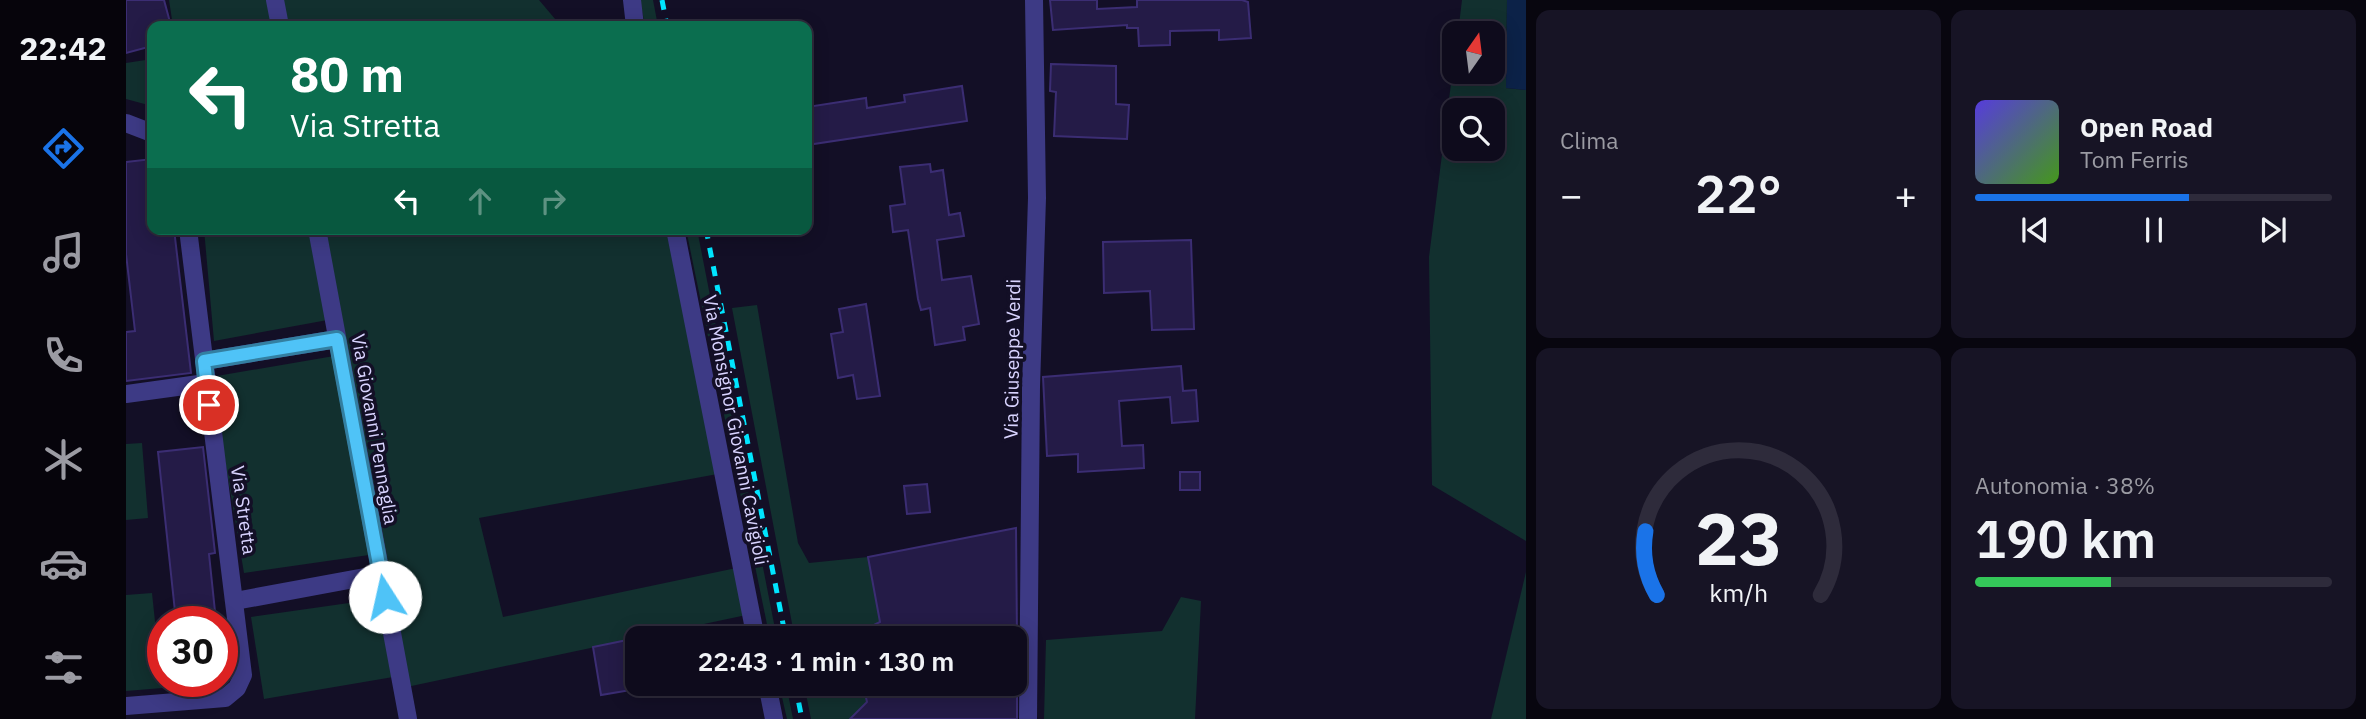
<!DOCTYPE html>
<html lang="it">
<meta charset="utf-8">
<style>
:root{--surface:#0e0b1c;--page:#171425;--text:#f1f3f6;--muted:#9b9ba3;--line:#2e2b3b;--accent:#1a73e8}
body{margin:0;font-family:"IBM Plex Sans",sans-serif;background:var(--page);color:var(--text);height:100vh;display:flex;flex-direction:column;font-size:26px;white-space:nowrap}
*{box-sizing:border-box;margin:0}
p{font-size:23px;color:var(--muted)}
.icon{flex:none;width:38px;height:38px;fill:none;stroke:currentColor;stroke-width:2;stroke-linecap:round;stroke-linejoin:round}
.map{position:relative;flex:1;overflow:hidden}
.sheet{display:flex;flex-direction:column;gap:10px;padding:10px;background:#08060f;width:840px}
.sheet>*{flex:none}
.hud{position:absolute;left:21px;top:21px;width:665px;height:214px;border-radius:14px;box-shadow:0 4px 18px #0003,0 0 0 2px var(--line);background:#0b6e4f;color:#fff;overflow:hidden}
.needle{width:46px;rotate:14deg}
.fabs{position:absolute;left:1316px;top:21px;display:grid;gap:14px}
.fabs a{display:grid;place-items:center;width:63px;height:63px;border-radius:14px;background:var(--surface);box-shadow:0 4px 18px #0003,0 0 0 2px var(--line);font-size:35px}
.speed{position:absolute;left:21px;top:606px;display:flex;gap:14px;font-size:35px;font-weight:700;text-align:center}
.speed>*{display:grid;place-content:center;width:91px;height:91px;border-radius:50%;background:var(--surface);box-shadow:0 4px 18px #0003,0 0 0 2px var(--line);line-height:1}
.speed .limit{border:10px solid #d22;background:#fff;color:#111}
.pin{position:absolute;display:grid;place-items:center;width:60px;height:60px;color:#fff;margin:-30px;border:4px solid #fff;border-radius:50%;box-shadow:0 2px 7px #0007}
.me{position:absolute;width:77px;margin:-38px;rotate:350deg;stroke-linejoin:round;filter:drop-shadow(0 0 5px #0008)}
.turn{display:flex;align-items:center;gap:24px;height:147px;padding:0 28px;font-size:32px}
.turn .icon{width:91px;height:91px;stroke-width:2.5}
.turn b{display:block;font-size:49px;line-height:60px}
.lanes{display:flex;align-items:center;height:66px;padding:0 28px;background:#0003;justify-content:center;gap:35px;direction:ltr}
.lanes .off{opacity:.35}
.big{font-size:52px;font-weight:600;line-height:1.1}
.sheet .card{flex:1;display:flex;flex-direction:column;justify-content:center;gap:10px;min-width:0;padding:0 24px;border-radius:14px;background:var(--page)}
.sheet .dial{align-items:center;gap:0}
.dial svg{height:182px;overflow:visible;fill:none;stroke:var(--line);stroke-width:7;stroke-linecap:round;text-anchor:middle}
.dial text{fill:var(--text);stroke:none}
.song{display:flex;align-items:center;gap:21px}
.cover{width:84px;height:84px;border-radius:10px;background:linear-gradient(135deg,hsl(250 70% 55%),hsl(100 70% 35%))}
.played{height:7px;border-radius:4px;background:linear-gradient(90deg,var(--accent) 60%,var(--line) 60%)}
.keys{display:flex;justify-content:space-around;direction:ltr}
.heat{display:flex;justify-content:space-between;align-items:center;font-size:38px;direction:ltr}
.charge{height:10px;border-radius:5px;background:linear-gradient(90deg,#34c759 38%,var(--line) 0)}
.sheet .tiles{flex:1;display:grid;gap:10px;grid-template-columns:repeat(2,1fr)}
.trip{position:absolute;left:499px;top:626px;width:402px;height:70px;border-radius:14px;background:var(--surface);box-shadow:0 4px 18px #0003,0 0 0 2px var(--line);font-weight:600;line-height:70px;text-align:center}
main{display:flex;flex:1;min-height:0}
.dock{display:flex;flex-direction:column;width:126px;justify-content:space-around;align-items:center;background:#06040b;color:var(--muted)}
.dock .icon{width:49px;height:49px}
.dock .current{color:var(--accent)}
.dock b{font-size:32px;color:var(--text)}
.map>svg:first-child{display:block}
</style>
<main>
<nav class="dock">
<b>22:42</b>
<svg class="icon current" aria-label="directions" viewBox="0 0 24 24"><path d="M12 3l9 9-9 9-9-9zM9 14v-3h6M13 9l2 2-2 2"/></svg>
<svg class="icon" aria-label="music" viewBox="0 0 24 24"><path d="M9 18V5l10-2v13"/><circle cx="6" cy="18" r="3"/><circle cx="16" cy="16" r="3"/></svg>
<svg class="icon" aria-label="phone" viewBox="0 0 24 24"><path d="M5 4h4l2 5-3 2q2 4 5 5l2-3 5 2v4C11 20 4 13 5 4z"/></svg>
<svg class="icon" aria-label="climate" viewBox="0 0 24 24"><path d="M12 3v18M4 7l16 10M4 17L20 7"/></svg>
<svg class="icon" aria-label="car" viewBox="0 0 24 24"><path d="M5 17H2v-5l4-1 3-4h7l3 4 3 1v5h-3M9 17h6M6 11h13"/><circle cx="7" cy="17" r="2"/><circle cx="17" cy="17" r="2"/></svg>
<svg class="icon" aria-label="filters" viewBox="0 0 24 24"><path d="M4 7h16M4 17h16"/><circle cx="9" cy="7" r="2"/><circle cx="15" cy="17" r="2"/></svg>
</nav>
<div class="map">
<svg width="1400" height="719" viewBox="0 0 1400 719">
<rect width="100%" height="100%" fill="#130f26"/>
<!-- green -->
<g fill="#12302f" fill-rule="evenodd">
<polygon points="43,0 413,0 435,26 47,26"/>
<polygon points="514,0 527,0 532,26 519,26"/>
<path d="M1336 0H1381L1380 88 1400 90V541L1306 485 1303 257 1328 60V72H1367V33H1332ZM1328 110H1367V149H1328Z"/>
<polygon points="26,59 26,106 0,99 0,63"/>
<polygon points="78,229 548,229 597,473 353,518 377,617 615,567 625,614 276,688 273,676 138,699 125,617 258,598 250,554 118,573 85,377 214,355 207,319 88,341"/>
<polygon points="560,229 571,229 651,639 644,639"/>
<polygon points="631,305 672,543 683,563 742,557 754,622 728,635 728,639 669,639 606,308"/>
<polygon points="16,443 22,518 0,520 0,444"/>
<polygon points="1400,572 1400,719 1365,719"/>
<polygon points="26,593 36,688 0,691 0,595"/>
<polygon points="1055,597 1075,601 1069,719 918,719 920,640 1036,631"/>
<polygon points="653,684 660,684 667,719 661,719"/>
<polygon points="678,684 737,684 741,702 724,719 685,719"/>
</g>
<!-- water -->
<polygon fill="#0c2248" points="1381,0 1400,0 1400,90 1380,88"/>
<!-- building -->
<g fill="#241b47" stroke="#3b2d73" stroke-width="2">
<polygon points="0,0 38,0 45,26 26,26 26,46 0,53"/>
<polygon points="924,0 971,0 971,9 1011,7 1011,0 1116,0 1122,2 1125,38 1093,40 1093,30 1044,31 1044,45 1013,46 1012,28 1001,28 1001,25 927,30"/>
<polygon points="925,64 990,66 990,104 1003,105 1001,139 928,136 930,92 924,91"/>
<polygon points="836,86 841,121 681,145 681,107 740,98 741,108 779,102 778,95"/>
<polygon points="26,159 26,229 48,229 65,373 0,381 0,332 9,331 0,254 0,162"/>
<polygon points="804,164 805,172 817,170 823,215 834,213 838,236 811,240 816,280 845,276 853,324 837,327 839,340 809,345 804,308 795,310 792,299 782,230 767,232 764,206 779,204 774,167"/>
<polygon points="1065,240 1068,329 1026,330 1024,291 978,293 977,242"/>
<polygon points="740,304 754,396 731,399 727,375 712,378 705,334 717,332 713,309"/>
<polygon points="1055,366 1057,391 1070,390 1072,421 1046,423 1044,397 993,401 996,446 1017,445 1018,468 952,472 952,454 921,456 917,377"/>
<polygon points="77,447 89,553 83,554 90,621 50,621 32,452"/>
<rect x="1054" y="472" width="20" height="18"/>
<polygon points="801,484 804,512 781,514 778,486"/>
<polygon points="890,528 891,639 720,639 754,622 742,557"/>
<polygon points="511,638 511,689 475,695 467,647"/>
<polygon points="737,684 891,684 891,719 724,719 741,702"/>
</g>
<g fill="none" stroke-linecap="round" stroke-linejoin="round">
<!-- street -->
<g stroke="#3d3a85" stroke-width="18">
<polyline points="149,0 154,26"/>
<polyline points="506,0 509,26"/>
<polyline points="0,123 26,133"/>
<polyline points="191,229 282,719"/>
<polyline points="549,229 630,639"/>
<polyline points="78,361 211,339"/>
<polyline points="0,394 80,383"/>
<polyline points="109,601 255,574"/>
<polyline points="641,684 648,719"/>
<polyline points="0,706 99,698 111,688 117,675 62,229"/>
<polyline points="902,719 905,387 911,198 908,0"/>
</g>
<!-- rail -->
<g stroke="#00e5ff" stroke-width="5" stroke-dasharray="10 9" stroke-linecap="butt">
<polyline points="536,0 541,26"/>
<polyline points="580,229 660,639"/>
<polyline points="669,684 676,719"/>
</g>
</g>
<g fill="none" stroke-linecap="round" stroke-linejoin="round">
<!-- route casing -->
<g stroke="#337fa1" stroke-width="18">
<polyline id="route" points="83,405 78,361 211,339 259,597"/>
</g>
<!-- route -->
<use href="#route" stroke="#4fc3f7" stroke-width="12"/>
</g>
<g text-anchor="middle" stroke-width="7" stroke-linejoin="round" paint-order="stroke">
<!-- street labels -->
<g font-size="19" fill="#d9d4ff" stroke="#130f26">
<text transform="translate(886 359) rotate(-89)" y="7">Via Giuseppe Verdi</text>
<text transform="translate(249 429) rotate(80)" y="7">Via Giovanni Pennaglia</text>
<text transform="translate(610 430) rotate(79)" y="7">Via Monsignor Giovanni Cavigioli</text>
<text transform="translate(118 510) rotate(82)" y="7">Via Stretta</text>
</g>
</g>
</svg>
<div class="fabs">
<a><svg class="needle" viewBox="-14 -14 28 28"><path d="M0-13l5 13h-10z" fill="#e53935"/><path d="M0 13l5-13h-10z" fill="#9b9ba3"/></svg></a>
<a><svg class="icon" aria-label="search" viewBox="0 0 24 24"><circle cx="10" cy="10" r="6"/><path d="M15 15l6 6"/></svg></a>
</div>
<div class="speed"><div class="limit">30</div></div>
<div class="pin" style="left:83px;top:405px;background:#d93025"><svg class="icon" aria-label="arrive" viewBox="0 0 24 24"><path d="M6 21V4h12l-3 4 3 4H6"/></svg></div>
<svg class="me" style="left:259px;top:597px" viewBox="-20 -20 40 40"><circle r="19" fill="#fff"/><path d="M0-13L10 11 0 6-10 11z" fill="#4fc3f7"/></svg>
<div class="trip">22:43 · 1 min · 130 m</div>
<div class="hud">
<div class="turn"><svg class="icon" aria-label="left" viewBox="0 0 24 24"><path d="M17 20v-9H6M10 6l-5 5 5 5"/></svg><div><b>80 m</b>Via Stretta</div></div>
<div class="lanes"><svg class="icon" aria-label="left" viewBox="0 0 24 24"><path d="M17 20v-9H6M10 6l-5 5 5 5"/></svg><svg class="icon off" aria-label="ahead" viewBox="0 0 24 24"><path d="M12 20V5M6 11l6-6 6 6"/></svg><svg class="icon off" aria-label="right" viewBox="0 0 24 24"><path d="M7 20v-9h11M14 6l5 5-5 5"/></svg></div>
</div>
</div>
<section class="sheet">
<div class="tiles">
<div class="card"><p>Clima</p>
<div class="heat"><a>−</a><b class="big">22°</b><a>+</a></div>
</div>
<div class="card">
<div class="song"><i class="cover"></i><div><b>Open Road</b><p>Tom Ferris</p></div></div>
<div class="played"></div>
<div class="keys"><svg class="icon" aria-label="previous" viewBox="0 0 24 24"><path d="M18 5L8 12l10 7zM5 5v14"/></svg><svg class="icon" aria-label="pause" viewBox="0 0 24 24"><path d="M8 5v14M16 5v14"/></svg><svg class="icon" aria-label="next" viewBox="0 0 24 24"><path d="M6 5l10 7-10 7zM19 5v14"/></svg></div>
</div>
<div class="card dial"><svg viewBox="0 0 100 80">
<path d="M14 69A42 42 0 1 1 86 69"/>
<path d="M14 69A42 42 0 0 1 9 41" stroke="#1a73e8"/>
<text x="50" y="56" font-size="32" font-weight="700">23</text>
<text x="50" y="72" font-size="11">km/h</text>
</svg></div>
<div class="card"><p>Autonomia · 38%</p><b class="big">190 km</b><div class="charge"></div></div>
</div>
</section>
</main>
